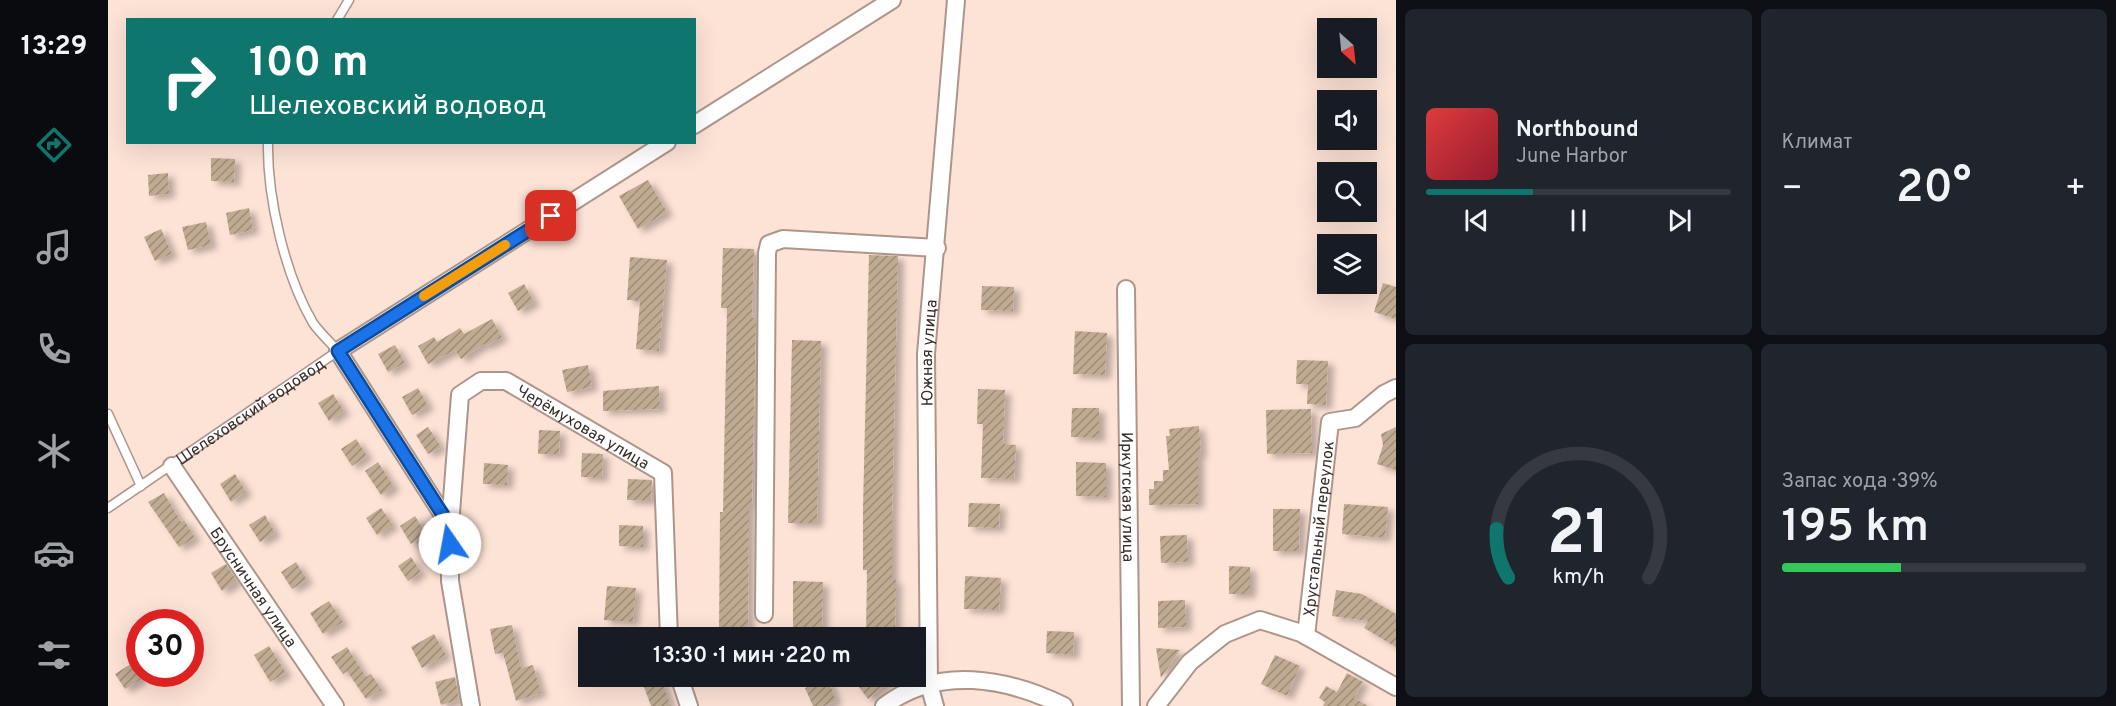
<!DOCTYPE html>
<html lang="ru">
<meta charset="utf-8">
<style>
:root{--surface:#171b24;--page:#20242c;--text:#f1f3f6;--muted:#9ea1a6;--line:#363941;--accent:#0f766e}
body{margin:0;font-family:Overpass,sans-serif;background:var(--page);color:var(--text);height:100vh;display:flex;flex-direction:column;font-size:22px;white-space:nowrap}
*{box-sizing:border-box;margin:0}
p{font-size:20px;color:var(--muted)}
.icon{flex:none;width:33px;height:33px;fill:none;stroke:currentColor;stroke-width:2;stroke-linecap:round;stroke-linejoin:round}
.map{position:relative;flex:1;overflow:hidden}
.details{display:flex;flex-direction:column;gap:9px;padding:9px;background:#0d0f14;width:720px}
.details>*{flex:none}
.hud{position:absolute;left:18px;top:18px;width:570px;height:126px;border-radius:0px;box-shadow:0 6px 24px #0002;background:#0f766e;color:#fff;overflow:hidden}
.needle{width:39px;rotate:153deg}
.fabs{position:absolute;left:1209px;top:18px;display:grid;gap:12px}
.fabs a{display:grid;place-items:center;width:60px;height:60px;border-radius:0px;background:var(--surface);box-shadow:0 6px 24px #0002;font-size:30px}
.speed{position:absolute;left:18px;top:609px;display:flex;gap:12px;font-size:30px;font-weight:700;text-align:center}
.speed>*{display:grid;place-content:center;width:78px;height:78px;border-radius:50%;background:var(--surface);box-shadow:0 6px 24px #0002;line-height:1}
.speed .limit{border:9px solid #d22;background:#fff;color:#111}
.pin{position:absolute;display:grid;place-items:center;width:51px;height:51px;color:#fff;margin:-26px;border-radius:12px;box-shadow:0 3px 9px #0006}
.me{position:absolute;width:66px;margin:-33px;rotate:348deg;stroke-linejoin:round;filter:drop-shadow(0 0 4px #0008)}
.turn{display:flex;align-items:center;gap:21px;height:126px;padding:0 24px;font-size:27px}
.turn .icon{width:78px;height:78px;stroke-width:2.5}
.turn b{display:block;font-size:42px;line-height:51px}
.big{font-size:45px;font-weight:600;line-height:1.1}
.details .tile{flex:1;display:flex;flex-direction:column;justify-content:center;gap:9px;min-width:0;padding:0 21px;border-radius:9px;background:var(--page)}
.details .dial{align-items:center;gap:0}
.dial svg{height:156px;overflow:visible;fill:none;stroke:var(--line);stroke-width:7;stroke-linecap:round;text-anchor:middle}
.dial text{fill:var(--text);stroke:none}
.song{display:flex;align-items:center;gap:18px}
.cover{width:72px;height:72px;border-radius:9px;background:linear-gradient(135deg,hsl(0 70% 55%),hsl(350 70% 35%))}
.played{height:6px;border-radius:3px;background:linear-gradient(90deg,var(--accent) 35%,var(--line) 35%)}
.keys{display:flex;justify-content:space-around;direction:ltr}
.heat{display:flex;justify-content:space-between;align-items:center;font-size:33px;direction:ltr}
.charge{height:9px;border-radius:4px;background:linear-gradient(90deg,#34c759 39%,var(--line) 0)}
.details .tiles{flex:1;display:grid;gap:9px;grid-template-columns:repeat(2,1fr)}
.trip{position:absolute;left:470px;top:627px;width:348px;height:60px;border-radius:0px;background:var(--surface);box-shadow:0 6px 24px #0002;font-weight:600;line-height:60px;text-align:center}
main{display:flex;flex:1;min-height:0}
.dock{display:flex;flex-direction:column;width:108px;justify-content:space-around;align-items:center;background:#090b0e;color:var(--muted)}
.dock .icon{width:42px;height:42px}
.dock .current{color:var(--accent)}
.dock b{font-size:27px;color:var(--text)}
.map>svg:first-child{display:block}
</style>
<main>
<nav class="dock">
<b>13:29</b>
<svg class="icon current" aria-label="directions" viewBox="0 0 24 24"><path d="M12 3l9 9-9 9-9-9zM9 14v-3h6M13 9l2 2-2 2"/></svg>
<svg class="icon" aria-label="music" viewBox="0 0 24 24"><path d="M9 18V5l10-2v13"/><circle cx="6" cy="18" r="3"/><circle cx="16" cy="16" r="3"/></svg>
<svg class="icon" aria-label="phone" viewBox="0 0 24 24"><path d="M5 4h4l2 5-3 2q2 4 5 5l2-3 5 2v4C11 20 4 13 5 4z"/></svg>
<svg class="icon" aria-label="climate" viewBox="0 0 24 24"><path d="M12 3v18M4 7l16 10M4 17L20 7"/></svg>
<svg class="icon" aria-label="car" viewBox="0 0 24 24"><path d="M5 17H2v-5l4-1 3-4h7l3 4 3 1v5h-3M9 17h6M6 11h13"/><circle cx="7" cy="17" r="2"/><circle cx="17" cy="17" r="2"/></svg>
<svg class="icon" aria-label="filters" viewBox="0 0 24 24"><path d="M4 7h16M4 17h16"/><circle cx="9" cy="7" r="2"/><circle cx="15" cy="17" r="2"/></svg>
</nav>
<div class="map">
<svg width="1288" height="706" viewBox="0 0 1288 706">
<defs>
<pattern id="building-hatch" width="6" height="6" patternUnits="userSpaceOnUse" patternTransform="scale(1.5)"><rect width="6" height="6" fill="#c0ab92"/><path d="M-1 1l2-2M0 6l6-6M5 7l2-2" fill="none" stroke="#9d8c77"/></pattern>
<filter id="shadow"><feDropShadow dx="6" dy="4" stdDeviation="3" flood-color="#0004"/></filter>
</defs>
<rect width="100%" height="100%" fill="#fde2d6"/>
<!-- building -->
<g fill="url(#building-hatch)" filter="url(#shadow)">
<polygon points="103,158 127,159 126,182 103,181"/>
<polygon points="60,173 61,194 41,196 40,175"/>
<polygon points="540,180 559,212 530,229 511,196"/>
<polygon points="141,208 145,230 122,235 118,213"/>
<polygon points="98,222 103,245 80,250 74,227"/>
<polygon points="53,229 64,254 47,261 36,237"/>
<polygon points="615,248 646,249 644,318 648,318 644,505 641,505 640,633 611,632 612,512 615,512 619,308 613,308"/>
<polygon points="761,255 790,256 784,515 784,580 788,580 787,636 758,636 759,570 755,570 755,508"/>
<polygon points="522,257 559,260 551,351 528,349 532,301 519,300"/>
<polygon points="1275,283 1288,287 1288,319 1266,312"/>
<polygon points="416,284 426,302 410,311 400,293"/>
<polygon points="874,286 906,287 905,311 873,310"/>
<polygon points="384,319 394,337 378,346 376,344 353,359 347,350 320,364 310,346 326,337 329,342 352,328 356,334"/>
<polygon points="967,331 999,333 997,375 965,374"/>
<polygon points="684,340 713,341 709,523 680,523"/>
<polygon points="287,345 297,363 280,372 270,354"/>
<polygon points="1189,360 1220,361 1218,405 1199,404 1200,384 1188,384"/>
<polygon points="480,365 484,387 459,392 454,370"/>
<polygon points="551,386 552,409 495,411 495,391"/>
<polygon points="310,388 320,406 304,415 294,397"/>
<polygon points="870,389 897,390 895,444 908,445 906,479 873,478 875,424 869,424"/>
<polygon points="225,394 236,411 221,421 210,403"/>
<polygon points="964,408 991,408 991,438 963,437"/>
<polygon points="1203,409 1204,453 1159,454 1158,410"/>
<polygon points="1091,426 1093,454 1090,454 1090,504 1041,505 1041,489 1046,489 1046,481 1055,481 1055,470 1061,470 1058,436 1062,436 1061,429"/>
<polygon points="320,427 333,447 320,454 308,435"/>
<polygon points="1288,427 1288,470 1269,464 1275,445 1273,434"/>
<polygon points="431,430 452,431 451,454 430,454"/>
<polygon points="248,439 259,456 244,466 233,449"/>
<polygon points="474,453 495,454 494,478 473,477"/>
<polygon points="270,462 286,487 273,495 257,471"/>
<polygon points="968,462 998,463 998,497 968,496"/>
<polygon points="376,463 400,465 399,485 375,484"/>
<polygon points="127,474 138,492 123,502 112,484"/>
<polygon points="520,479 544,480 543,501 519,500"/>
<polygon points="56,493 73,522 76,520 87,538 71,547 40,502"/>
<polygon points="861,503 892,504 891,528 860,527"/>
<polygon points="1236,504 1280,507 1277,538 1234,534"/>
<polygon points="273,508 285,525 269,535 258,518"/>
<polygon points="1165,509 1192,509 1191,551 1165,551"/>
<polygon points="157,515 167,533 152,542 141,525"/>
<polygon points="307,516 318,534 303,544 292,526"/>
<polygon points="511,525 535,526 535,547 511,546"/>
<polygon points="1079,535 1080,562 1053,563 1052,536"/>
<polygon points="303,557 313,572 300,581 290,566"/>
<polygon points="188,562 199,580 184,589 173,572"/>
<polygon points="118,564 129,581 114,591 103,573"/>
<polygon points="1121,566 1142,567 1142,594 1121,594"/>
<polygon points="857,576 893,578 891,610 856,609"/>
<polygon points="685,581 715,582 714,637 685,637"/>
<polygon points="499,586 528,588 525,622 496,620"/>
<polygon points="1228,590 1254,594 1288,614 1288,647 1256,628 1260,621 1224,616"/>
<polygon points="1077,600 1078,627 1050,628 1050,601"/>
<polygon points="221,601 235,622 215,634 202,613"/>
<polygon points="404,625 413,668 425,665 433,693 408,701 395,653 387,654 382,629"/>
<polygon points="939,631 966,632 965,655 938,653"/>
<polygon points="326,634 338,655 314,668 303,647"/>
<polygon points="161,646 178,673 162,682 146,655"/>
<polygon points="239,647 258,677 263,674 274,690 258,699 239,671 235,674 223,657"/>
<polygon points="1048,648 1072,650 1053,678"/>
<polygon points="1167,655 1192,666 1179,696 1153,684"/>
<polygon points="32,658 32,680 17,689 7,674"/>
<polygon points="1239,673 1255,682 1246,698 1260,706 1215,706 1217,702 1211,698 1218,686 1229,692"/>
<polygon points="532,676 552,676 563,706 543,706"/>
<polygon points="756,676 788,676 760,699 748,683"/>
<polygon points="347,677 351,700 333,705 327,682"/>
<polygon points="720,679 728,701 716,706 705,706 697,688"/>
</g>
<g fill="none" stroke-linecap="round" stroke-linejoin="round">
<!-- lane casing -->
<g stroke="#ae958a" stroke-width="11">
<g id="lane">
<polyline points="229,20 241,0"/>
<polyline points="0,414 33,486"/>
<path id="s1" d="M0 508 230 351C222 342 212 333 205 323 177 275 159 198 160 142"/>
</g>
</g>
<!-- street casing -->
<g stroke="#ae958a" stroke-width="20">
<g id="street">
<polyline points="586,125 784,0"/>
<path id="s2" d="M1018 289 1023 706"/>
<path id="s3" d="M64 466 227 706"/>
<polyline points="342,526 230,351 559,142"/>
<polyline points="656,614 659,253 661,244 675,239 829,248"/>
<path id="s4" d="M1198 636 1222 422 1247 418 1276 394 1288 388"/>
<polyline points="571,676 581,706"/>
<path id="s5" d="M363 706 342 581V526L352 395 373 381H398L555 473 561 638"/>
<path d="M776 706C830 665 899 678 956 706"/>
<path id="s6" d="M827 706 821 684 818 354 848 0"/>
<polyline points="1048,706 1082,662 1117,634 1152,620 1193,633 1288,687"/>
</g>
</g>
<!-- lane -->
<use href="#lane" stroke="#fff" stroke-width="8"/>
<!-- street -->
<use href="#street" stroke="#fff" stroke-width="16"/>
</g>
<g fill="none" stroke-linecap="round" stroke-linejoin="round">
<!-- route casing -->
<g stroke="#114b97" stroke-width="15">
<polyline id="route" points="342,544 342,526 230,351 443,216"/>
</g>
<!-- route -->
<use href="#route" stroke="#1a73e8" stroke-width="10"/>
<!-- slow -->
<polyline stroke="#f59e0b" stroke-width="10" points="316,296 397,245"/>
</g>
<g text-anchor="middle" stroke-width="4.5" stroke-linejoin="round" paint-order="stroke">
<!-- street labels -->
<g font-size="16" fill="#372d29" stroke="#fff">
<text dy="6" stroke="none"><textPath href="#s6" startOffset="354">Южная улица</textPath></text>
<text dy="6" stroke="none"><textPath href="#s1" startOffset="172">Шелеховский водовод</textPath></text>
<text dy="6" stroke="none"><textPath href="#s5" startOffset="453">Черёмуховая улица</textPath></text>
<text dy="6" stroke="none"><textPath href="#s2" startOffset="208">Иркутская улица</textPath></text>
<text dy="6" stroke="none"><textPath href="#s4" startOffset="108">Хрустальный переулок</textPath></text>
<text dy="6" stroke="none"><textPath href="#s3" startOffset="146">Брусничная улица</textPath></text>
</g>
</g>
</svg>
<div class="fabs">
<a><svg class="needle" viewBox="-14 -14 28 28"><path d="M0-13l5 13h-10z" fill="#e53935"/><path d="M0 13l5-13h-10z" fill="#9ea1a6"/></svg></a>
<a><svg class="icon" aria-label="sound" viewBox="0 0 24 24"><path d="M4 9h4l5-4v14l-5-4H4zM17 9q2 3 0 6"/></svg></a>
<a><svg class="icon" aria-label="search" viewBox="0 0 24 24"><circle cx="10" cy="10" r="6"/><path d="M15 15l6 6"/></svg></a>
<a><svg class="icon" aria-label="layers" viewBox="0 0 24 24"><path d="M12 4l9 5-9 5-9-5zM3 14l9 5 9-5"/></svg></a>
</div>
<div class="speed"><div class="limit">30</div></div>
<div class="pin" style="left:443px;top:216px;background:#d93025"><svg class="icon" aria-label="arrive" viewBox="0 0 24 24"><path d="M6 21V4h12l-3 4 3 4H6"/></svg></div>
<svg class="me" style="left:342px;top:544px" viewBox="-20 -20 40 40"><circle r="19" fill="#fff"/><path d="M0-13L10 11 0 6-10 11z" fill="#1a73e8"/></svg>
<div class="trip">13:30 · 1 мин · 220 m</div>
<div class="hud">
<div class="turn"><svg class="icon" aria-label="right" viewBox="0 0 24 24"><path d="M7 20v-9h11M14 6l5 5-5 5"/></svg><div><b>100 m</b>Шелеховский водовод</div></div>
</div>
</div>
<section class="details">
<div class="tiles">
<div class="tile">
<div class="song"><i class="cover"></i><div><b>Northbound</b><p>June Harbor</p></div></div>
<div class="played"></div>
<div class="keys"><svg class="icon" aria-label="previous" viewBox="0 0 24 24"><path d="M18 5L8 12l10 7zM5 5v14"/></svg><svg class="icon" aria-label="pause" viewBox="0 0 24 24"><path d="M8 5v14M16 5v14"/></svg><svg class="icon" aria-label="next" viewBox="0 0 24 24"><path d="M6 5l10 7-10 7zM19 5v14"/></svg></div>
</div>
<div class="tile"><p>Климат</p>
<div class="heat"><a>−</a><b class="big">20°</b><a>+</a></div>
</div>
<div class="tile dial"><svg viewBox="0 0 100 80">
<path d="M14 69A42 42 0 1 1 86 69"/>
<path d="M14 69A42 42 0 0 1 8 44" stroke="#0f766e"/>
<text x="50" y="56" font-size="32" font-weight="700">21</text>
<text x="50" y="72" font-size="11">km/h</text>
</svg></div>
<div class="tile"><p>Запас хода · 39%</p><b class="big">195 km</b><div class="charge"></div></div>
</div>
</section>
</main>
